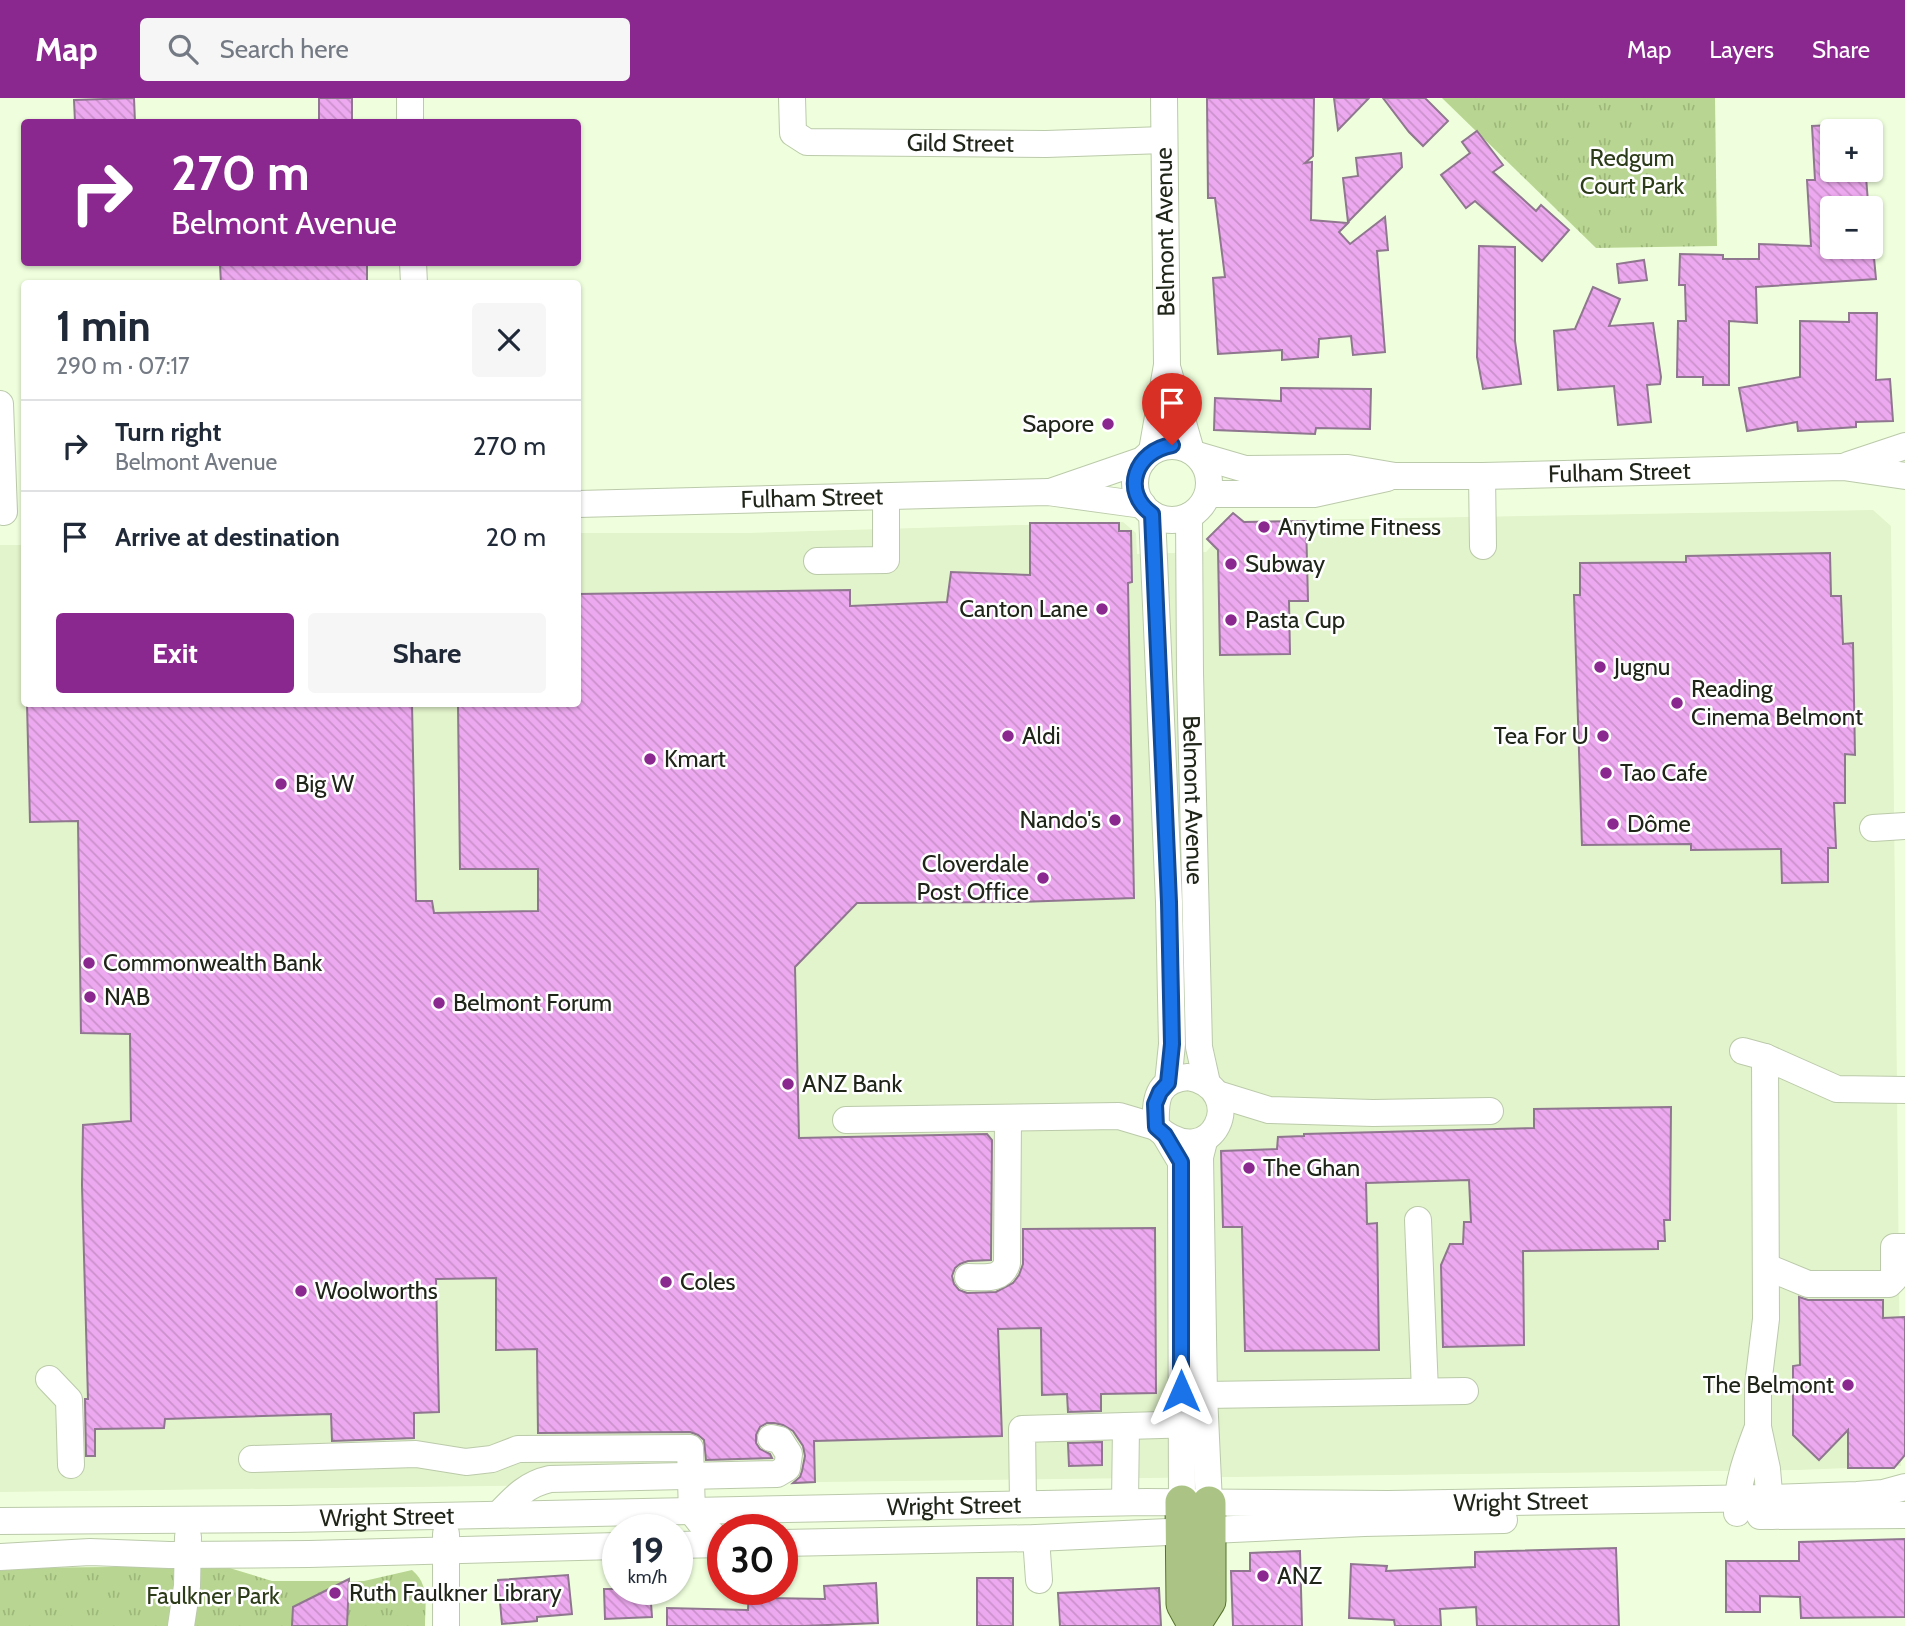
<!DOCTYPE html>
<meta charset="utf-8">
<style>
body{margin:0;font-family:Cabin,sans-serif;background:#f6f6f7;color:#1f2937;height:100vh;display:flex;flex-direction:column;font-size:26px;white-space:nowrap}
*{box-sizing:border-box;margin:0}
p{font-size:23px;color:#747a83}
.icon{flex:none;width:38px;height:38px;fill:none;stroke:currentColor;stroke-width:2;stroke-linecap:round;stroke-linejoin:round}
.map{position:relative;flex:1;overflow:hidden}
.sheet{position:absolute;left:21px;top:182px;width:560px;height:427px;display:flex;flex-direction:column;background:#fff;border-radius:7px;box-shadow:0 2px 5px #0004}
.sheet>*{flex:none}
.top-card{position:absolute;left:21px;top:21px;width:560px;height:147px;border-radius:7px;box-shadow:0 2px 5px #0004;background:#8b288f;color:#fff;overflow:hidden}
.controls{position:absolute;left:1820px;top:21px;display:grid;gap:14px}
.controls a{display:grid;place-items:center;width:63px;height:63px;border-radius:7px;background:#fff;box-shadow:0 2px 5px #0004;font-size:35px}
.speed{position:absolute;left:602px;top:1416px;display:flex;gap:14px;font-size:35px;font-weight:700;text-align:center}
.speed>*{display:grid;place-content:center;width:91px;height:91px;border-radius:50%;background:#fff;box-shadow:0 2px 5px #0004;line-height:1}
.speed small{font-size:18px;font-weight:400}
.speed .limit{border:10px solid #d22;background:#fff;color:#111}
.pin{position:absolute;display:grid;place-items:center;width:60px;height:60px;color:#fff;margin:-72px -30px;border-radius:50% 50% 50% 0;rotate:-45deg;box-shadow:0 0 7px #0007}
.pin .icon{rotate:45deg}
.me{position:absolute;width:77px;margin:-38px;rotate:0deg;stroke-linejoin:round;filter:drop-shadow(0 0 5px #0008)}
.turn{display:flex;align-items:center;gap:24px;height:147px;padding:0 35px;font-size:32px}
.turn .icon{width:91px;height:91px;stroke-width:2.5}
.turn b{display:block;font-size:49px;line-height:60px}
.round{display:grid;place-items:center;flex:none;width:74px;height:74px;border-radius:7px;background:#f6f6f7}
.overview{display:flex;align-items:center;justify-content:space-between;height:119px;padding:0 35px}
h1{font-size:42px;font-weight:700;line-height:52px}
.cta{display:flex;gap:14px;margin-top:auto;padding:14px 35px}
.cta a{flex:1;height:80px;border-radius:7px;background:#8b288f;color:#fff;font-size:28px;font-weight:700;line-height:80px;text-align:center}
.cta a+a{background:#f6f6f7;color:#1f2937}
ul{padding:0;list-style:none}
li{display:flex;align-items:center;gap:21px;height:91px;padding:0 35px;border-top:2px solid #e0e1e3}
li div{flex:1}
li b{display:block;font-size:26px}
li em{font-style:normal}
header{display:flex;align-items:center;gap:42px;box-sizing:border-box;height:98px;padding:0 35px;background:#8b288f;color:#fff}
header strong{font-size:33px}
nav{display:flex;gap:38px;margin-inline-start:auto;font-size:24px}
.search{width:490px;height:63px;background:#f6f6f7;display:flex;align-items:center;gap:18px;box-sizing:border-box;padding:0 24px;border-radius:7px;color:#747a83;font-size:26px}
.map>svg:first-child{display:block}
.built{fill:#e2f4cb}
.park{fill:url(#park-tufts)}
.building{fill:url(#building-back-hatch);stroke:#8f778f;stroke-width:2}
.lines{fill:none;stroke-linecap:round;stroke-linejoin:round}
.minor-casing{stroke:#bbcaaa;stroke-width:28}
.major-casing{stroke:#57722c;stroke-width:35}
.minor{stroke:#fff;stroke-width:26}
.major{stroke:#acc386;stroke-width:33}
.route-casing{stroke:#114b97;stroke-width:18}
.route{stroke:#1a73e8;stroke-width:12}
.poi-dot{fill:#8b288f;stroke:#fff;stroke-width:2.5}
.labels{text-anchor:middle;stroke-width:5;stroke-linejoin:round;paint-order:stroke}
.street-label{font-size:24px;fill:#202519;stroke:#fff}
.park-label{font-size:24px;fill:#2d3c18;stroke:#fff}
.poi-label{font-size:24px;fill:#202519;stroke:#fff;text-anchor:start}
</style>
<header>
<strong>Map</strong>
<div class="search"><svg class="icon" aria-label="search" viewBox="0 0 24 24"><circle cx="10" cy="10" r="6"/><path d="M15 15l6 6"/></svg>Search here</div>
<nav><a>Map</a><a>Layers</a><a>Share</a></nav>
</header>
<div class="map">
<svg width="1905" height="1528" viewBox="0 0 1905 1528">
<defs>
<pattern id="park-tufts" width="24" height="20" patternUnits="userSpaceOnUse" patternTransform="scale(1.75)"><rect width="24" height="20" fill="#b8d691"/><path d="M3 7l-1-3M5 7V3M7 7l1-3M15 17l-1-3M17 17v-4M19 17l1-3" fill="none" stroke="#9eb87c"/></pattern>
<pattern id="building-back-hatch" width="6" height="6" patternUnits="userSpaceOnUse" patternTransform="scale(1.75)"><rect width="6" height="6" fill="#eda9ef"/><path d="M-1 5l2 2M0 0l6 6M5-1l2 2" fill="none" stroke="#cb91cc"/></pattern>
</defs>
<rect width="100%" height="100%" fill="#efffdd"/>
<!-- built -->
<polygon class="built" points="1873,412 1891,428 1901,1368 1797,1372 0,1394 0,447 24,447 24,606 578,606 578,435 747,435 1123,424 1136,435 1137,456 1206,454 1234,423"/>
<!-- park -->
<g class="park">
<polygon points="1442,0 1715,0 1717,148 1596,150"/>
<path d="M223 1468 272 1483H364L412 1472C430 1487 425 1506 425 1528H0V1470Z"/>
</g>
<!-- building -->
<g class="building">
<polygon points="134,0 135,24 75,24 74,2"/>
<rect x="319" y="0" width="33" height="24"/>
<polygon points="1207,0 1314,0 1313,58 1305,65 1312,64 1311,122 1348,125 1339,134 1350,146 1385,119 1388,152 1377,153 1385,254 1353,257 1351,238 1319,241 1318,259 1282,262 1282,252 1218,256 1213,180 1225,179 1215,100 1208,100"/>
<polygon points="1334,0 1369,0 1338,32"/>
<polygon points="1383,0 1425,0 1448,23 1423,48 1409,34"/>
<polygon points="1832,27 1832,81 1866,79 1868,104 1855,105 1856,110 1832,110 1832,149 1873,149 1876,181 1756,189 1757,225 1729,223 1729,287 1703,287 1703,279 1677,279 1678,223 1686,223 1685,187 1679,187 1680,156 1723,157 1723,161 1759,161 1759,146 1811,148 1807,82 1815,82 1812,28"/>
<polygon points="1477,33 1503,67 1493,74 1536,113 1541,107 1569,132 1542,163 1475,103 1466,110 1441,77 1470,55 1462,44"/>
<polygon points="1401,55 1402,69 1348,124 1343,80 1358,78 1356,60"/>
<polygon points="1479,148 1515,149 1515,243 1521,286 1483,291 1477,259"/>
<polygon points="1644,162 1647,182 1619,185 1617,166"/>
<polygon points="259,165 367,165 367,186 221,186 220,166"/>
<polygon points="1593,189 1620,201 1609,228 1653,225 1661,279 1660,286 1647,287 1651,324 1618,327 1614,288 1558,292 1554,233 1575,231"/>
<polygon points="1849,215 1877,215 1876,282 1890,281 1893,323 1856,324 1856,329 1798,333 1797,324 1747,333 1739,290 1800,279 1800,223 1849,224"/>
<polygon points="1281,290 1371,291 1370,331 1316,330 1315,336 1214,332 1215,300 1281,303"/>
<polygon points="1233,415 1244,424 1306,423 1308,503 1289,503 1290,556 1220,557 1218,452 1207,441"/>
<polygon points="1030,425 1119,425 1119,433 1131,433 1132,484 1128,485 1134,800 1019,804 857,805 795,869 799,1040 987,1036 992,1042 991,1162 968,1163 960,1166 955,1170 952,1178 954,1186 959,1192 967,1195 996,1194 1013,1185 1019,1177 1023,1166 1023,1131 1155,1130 1156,1295 1101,1296 1101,1313 1068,1314 1067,1296 1042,1297 1041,1230 998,1231 1002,1338 814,1343 815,1384 793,1385 800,1379 802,1373 805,1358 803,1348 793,1333 783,1327 774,1325 767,1325 760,1329 756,1337 756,1345 760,1351 770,1356 772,1360 706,1362 704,1342 698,1337 690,1334 538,1335 537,1251 496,1252 496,1180 436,1181 439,1314 414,1315 414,1340 332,1343 331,1316 165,1321 164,1330 95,1331 95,1358 86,1358 85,1301 88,1301 82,1087 83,1027 131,1023 130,936 81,935 78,723 30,724 27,606 412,606 416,803 432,803 434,815 538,813 538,771 460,771 458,606 578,606 578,496 850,492 850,508 947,504 951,474 1030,477"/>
<polygon points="1830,455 1831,498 1841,498 1843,546 1853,545 1855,657 1845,656 1845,705 1834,705 1836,750 1828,750 1828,784 1782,785 1781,751 1691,752 1691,746 1582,747 1574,497 1580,497 1580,465 1686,464 1686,458"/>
<polygon points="1671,1009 1670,1122 1664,1122 1665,1143 1658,1143 1658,1151 1523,1153 1524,1247 1443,1249 1441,1167 1450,1146 1463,1146 1464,1124 1471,1124 1469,1082 1366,1085 1367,1126 1377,1125 1379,1252 1245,1253 1242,1129 1223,1129 1221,1053 1277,1051 1278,1039 1304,1038 1304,1036 1534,1030 1534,1011"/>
<polygon points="1799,1199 1808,1202 1883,1202 1883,1220 1905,1219 1905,1357 1894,1370 1848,1370 1848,1332 1819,1362 1793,1337 1793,1268 1800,1267"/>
<polygon points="1102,1344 1102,1367 1069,1368 1068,1345"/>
<polygon points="1905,1441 1905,1519 1801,1520 1800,1499 1760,1498 1760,1514 1726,1514 1726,1463 1799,1463 1799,1444"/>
<polygon points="1616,1450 1619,1528 1477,1528 1476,1509 1440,1511 1441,1528 1395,1528 1394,1522 1349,1520 1351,1466 1387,1468 1386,1473 1475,1469 1475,1454"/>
<polygon points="1300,1453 1302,1528 1233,1528 1231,1473 1250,1473 1250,1455"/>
<polygon points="568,1477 572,1516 537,1519 537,1523 502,1526 498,1482"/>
<rect x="977" y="1480" width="36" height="48"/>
<polygon points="349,1481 347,1528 292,1528 293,1509"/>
<polygon points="876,1485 878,1525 803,1528 667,1528 667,1510 748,1512 749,1491 769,1491 769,1500 825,1501 824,1488"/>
<polygon points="1159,1490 1161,1528 1060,1528 1058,1495"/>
<polygon points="604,1491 650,1491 652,1519 605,1521"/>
</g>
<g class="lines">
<!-- minor casing -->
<g class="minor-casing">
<g id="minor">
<polyline points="410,0 410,24"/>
<path id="s1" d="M792 0 793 35 807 44 1046 46 1164 42"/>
<polyline points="413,164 414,186"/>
<polyline points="1168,272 1191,353"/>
<polyline points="0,306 4,414"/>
<circle cx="1172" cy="385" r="37"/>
<polyline points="1152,353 1167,267 1164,0"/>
<path id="s2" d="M1197 357 1245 371 1348 370 1395 378H1482L1843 369 1905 378"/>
<polyline points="1848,367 1905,348"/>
<polyline points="1482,378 1483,448"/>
<polyline points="1053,393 1143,362"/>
<polyline points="1208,396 1314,396 1387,380"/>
<path id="s3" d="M578 406 1048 394 1143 407"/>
<polyline points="1152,416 1169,804 1172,946 1168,985"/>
<path id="s4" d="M1189 418 1190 575 1199 949 1207 985"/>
<polyline points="817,463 886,462 886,399"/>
<polyline points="1873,730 1905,728"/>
<polyline points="1743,953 1765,959 1837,991 1905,992"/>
<polyline points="1765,959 1766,1221 1758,1287 1758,1329 1767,1371 1771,1418"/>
<path d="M1188 979C1251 990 1213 1080 1156 1029 1155 1002 1156 982 1188 979Z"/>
<polyline points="1217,996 1269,1012 1373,1015 1490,1013"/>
<polyline points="846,1022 1119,1018 1156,1029"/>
<polyline points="1165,1037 1181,1064 1182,1404"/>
<polyline points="1204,1043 1200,1059 1204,1297 1209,1405"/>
<polyline points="1418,1122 1425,1293"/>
<polyline points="1767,1169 1808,1186 1889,1186 1894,1181 1894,1149 1905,1149"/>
<path d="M968 1179C984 1179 1002 1183 1007 1165L1008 1020"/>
<polyline points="49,1281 69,1302 71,1367"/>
<polyline points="1204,1297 1465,1293"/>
<polyline points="252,1361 416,1356 466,1364 492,1361 518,1351 690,1350 692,1414 703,1428 723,1446"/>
<polyline points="1125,1404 1126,1328"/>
<polyline points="1023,1406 1022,1331 1196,1326"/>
<path d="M1737 1415C1737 1384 1747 1358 1758 1329"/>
<path d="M499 1416C515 1399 527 1386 550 1381L777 1376 787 1370 789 1356 780 1342 771 1340"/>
<polyline points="1760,1418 1905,1417"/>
<path id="s5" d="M0 1423 288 1421 1146 1404 1388 1406 1770 1400 1857 1397 1883 1395 1905 1389"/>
<polyline points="446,1436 446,1528"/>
<polyline points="1036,1440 1039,1482"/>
<polyline points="782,1445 1036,1440 1364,1425 1504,1422"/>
<polyline points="677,1447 723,1446"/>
<polyline points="0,1459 90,1454 169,1457 309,1456 618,1448"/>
<polyline points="181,1528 187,1488 188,1439"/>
</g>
</g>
<!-- major casing -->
<g class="major-casing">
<g id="major">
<polyline points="1182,1404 1183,1506 1195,1528"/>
<polyline points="1195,1525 1209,1503 1209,1405"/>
</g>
</g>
<!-- minor -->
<use href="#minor" class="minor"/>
<!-- major -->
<use href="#major" class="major"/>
</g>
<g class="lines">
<!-- route casing -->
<g class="route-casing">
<path id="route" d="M1172 347C1136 353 1120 393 1152 416L1169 804 1172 946 1168 985 1160 994 1155 1006 1156 1029 1165 1037 1181 1064V1293"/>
</g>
<!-- route -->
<use href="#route" class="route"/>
</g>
<!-- markers -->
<g class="poi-dot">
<circle cx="1108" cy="326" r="7"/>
<circle cx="1264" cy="429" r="7"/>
<circle cx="1231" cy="466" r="7"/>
<circle cx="1102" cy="511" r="7"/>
<circle cx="1231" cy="522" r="7"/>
<circle cx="1600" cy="569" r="7"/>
<circle cx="1677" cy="605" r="7"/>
<circle cx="1008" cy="638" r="7"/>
<circle cx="1603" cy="638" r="7"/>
<circle cx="650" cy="661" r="7"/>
<circle cx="1606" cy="675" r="7"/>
<circle cx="281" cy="686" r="7"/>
<circle cx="1115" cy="722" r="7"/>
<circle cx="1613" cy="726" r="7"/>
<circle cx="1043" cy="780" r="7"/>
<circle cx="89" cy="865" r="7"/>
<circle cx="90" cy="899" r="7"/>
<circle cx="439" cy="905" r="7"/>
<circle cx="788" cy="986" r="7"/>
<circle cx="1249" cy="1070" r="7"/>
<circle cx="666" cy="1184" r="7"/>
<circle cx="301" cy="1193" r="7"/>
<circle cx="1848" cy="1287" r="7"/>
<circle cx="1263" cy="1478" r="7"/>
<circle cx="335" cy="1495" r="7"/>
</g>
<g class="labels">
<!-- street labels -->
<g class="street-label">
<text dy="8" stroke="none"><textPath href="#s1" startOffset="205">Gild Street</textPath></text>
<text transform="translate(1165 134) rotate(-91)" y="8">Belmont Avenue</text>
<text dy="8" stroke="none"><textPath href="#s2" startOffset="425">Fulham Street</textPath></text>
<text dy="8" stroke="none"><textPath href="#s3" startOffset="234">Fulham Street</textPath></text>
<text dy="8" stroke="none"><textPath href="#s4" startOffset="284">Belmont Avenue</textPath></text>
<text dy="8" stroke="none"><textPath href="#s5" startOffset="1521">Wright Street</textPath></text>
<text dy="8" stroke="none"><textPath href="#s5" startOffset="954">Wright Street</textPath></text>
<text dy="8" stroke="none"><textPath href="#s5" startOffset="387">Wright Street</textPath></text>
</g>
<!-- park labels -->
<g class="park-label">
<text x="1632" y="68">Redgum<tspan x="1632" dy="28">Court Park</tspan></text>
<text x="213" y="1506">Faulkner Park</text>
</g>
<!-- poi labels -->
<g class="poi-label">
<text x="1094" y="334" text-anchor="end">Sapore</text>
<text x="1278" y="437">Anytime Fitness</text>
<text x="1245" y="474">Subway</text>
<text x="1088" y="519" text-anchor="end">Canton Lane</text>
<text x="1245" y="530">Pasta Cup</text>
<text x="1614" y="577">Jugnu</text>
<text x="1691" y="599">Reading<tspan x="1691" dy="28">Cinema Belmont</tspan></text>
<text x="1022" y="646">Aldi</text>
<text x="1589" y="646" text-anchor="end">Tea For U</text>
<text x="664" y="669">Kmart</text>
<text x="1620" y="683">Tao Cafe</text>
<text x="295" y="694">Big W</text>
<text x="1101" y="730" text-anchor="end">Nando's</text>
<text x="1627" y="734">Dôme</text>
<text x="1029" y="774" text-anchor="end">Cloverdale<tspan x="1029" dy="28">Post Office</tspan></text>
<text x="103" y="873">Commonwealth Bank</text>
<text x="104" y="907">NAB</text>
<text x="453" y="913">Belmont Forum</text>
<text x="802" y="994">ANZ Bank</text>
<text x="1263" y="1078">The Ghan</text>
<text x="680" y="1192">Coles</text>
<text x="315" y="1201">Woolworths</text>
<text x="1834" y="1295" text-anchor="end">The Belmont</text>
<text x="1277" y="1486">ANZ</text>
<text x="349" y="1503">Ruth Faulkner Library</text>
</g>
</g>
</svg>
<div class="controls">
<a>+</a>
<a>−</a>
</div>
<div class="speed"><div>19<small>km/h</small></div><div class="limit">30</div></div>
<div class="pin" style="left:1172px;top:347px;background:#d93025"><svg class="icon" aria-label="arrive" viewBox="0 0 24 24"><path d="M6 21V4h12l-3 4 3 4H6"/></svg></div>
<svg class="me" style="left:1181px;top:1293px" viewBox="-20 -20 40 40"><path d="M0-17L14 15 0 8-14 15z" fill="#1a73e8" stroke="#fff" stroke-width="4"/></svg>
<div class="top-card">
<div class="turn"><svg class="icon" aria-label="right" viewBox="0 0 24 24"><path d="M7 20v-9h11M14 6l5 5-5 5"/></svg><div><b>270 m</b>Belmont Avenue</div></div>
</div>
<section class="sheet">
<div class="overview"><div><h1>1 min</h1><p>290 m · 07:17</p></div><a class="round"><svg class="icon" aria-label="close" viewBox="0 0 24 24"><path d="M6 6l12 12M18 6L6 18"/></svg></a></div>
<ul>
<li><svg class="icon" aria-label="right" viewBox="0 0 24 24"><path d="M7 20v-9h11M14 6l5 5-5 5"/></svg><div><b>Turn right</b><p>Belmont Avenue</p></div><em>270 m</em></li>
<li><svg class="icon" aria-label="arrive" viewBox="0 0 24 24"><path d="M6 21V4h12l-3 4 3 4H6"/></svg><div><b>Arrive at destination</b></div><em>20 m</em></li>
</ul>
<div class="cta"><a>Exit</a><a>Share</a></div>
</section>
</div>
